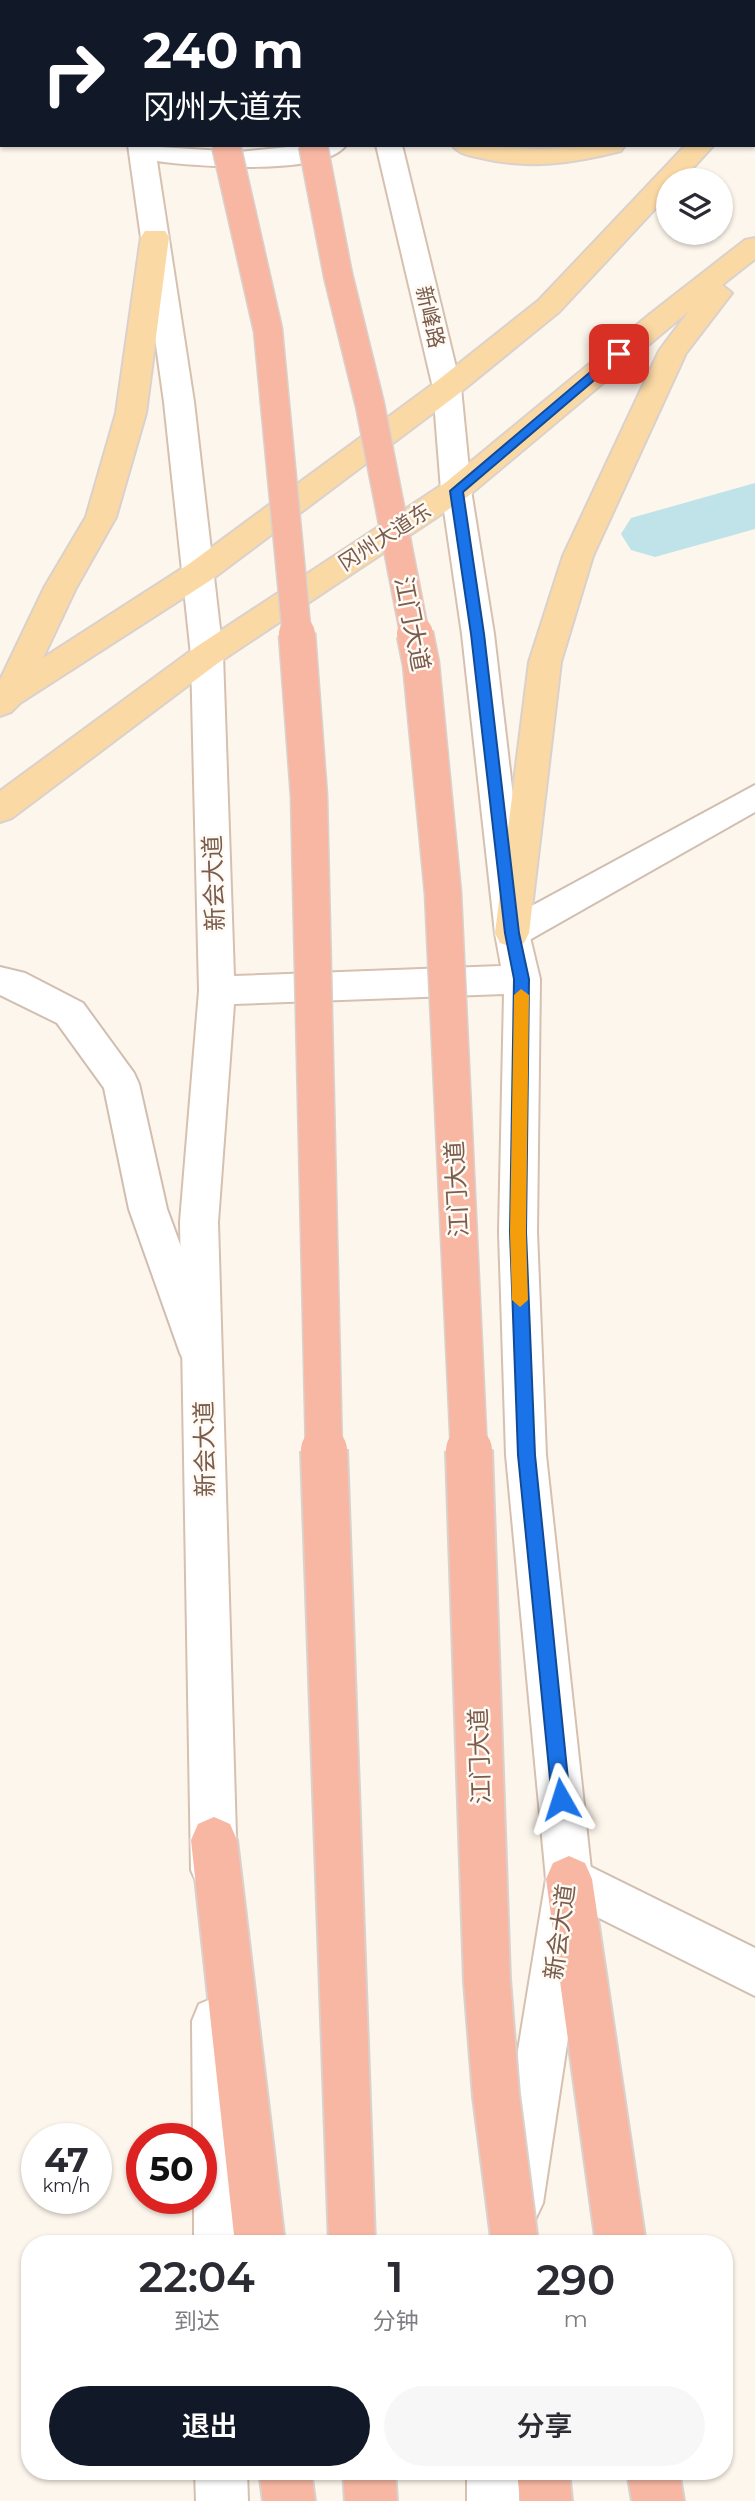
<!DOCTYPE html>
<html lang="zh">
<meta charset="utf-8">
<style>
body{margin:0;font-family:Montserrat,"Noto Sans SC",sans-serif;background:#f7f7f7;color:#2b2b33;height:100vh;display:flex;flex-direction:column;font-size:26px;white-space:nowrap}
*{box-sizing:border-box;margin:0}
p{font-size:23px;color:#7c7c81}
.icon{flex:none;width:38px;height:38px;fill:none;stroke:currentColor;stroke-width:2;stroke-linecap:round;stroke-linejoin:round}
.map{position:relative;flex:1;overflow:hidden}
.sheet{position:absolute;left:21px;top:2235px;width:712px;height:245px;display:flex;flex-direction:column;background:#fff;border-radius:28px;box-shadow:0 2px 5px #0004}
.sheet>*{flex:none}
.top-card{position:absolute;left:0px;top:0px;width:756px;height:147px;box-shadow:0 2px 5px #0004;background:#111827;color:#fff;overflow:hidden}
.buttons{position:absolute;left:656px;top:168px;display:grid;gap:14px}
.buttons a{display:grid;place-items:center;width:77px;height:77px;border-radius:50%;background:#fff;box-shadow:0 2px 5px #0004;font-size:35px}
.speed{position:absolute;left:21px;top:2123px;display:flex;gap:14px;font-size:35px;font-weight:700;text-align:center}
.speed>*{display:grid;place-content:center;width:91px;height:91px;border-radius:50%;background:#fff;box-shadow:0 2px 5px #0004;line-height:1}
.speed small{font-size:18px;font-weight:400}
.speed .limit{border:10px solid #d22;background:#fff;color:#111}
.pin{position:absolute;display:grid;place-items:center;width:60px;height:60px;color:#fff;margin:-30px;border-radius:14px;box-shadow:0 4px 10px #0006}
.me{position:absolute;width:77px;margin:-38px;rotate:354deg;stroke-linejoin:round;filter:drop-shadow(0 0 5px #0008)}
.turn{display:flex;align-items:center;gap:24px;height:147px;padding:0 28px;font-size:32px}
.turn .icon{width:91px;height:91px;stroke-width:2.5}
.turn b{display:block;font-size:49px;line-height:60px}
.eta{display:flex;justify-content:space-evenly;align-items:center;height:119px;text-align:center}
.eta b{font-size:42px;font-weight:600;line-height:49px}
.action{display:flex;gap:14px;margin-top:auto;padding:14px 28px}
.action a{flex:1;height:80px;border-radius:42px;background:#111827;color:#fff;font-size:28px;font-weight:600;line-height:80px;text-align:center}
.action a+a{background:#f7f7f7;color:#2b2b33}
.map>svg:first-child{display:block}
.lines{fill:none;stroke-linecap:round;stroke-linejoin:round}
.river{fill:#bfe3e8;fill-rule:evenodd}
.street-casing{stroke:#d1beb0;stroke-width:4}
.secondary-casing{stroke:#d6c0b0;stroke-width:4}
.primary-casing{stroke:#dad1cd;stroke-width:4}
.highway-casing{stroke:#dad1cd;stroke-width:4}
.street{fill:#fff;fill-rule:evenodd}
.secondary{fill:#fff;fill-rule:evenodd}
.primary{fill:#fbd9a5;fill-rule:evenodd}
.highway{fill:#f7b7a3;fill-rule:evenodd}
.highway-bridge-far2-casing{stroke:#dad1cd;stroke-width:31;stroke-linecap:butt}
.highway-bridge-far1-casing{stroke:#dad1cd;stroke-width:39;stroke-linecap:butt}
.highway-bridge-casing{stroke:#dad1cd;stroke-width:50;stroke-linecap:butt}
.highway-bridge-far2{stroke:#f7b7a3;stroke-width:28}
.highway-bridge-far1{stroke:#f7b7a3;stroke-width:36}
.highway-bridge{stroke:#f7b7a3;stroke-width:46}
.route{fill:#1a73e8;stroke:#114b97;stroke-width:2}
.slow{fill:#f59e0b}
.labels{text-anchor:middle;stroke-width:5;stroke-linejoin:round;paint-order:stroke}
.far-street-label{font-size:21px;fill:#7a5c4d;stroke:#fffaf3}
.street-label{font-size:24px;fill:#7a5c4d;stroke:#fffaf3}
</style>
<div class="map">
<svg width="755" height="2501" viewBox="0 0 755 2501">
<rect width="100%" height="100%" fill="#fdf6ec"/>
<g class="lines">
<!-- river -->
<polygon class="river" points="755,483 755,529 655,557 631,550 621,534 631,518"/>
<!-- street casing -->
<g class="street-casing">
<g id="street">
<polygon points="755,785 755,812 524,943 512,947 500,943 495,933 500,923"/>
<polygon points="0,967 25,973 83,1003 134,1073 139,1084 167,1209 220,1353 214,1365 200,1370 186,1365 180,1353 129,1209 104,1088 57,1023 0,995"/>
<polygon points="569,1856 755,1948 755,1996 553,1895 546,1879 553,1863"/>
</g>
</g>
<!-- secondary casing -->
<g class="secondary-casing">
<g id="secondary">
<rect x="90" y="0" width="24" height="2"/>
<rect x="327" y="0" width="24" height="2"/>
<path d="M128 145 239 152 307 145H346C324 177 192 166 157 161L194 402 223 655 234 976 501 966 495 933 462 634 441 490 433 388 376 145H402L461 388 471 490 494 634 529 933 540 979 537 1232 546 1455 592 1879 543 2203 535 2220 518 2228 501 2220 493 2203 546 1879 506 1455 499 1232 504 994 234 1004 218 1222 237 1870 230 1886 214 1893 198 1886 191 1870 180 1222 199 991 191 655 164 402Z"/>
<polygon points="216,1997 233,2004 240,2021 244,2244 194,2244 194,2198 201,2198 201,2138 193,2138 192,2021 199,2004"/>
<polygon points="195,2471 247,2471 248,2501 196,2501"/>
<rect x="467" y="2471" width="52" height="30"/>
</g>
</g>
<!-- primary casing -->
<g class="primary-casing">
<g id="primary">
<polygon points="755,79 755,95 754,96 754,80"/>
<path d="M452 145 538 149 625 145 621 151C574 163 529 170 481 158 471 156 458 154 452 145Z"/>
<polygon points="686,145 714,145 682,180 668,180 668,195 559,312 457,395 211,580 20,703 11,712 0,716 0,680 44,588 86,517 116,413 141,237 145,231 165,231 169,237 146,413 116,517 76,588 43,658 189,564 437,381 539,300"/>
<polygon points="755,238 755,259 722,285 732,293 686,353 593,556 561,662 529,933 524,943 512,947 500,943 495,933 529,662 563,556 659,351 689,311 467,497 218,663 12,818 0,822 0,791 196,647 445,483 650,314 745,240"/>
</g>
</g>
<!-- highway casing -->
<g class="highway-casing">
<g id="highway">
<rect x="180" y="0" width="24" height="2"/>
<rect x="265" y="0" width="24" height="2"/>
<polygon points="214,1817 230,1824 237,1840 285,2244 235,2244 191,1840 198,1824"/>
<polygon points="569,1856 585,1863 592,1879 646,2244 596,2244 546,1879 553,1863"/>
<polygon points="259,2471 311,2471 315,2501 263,2501"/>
<polygon points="343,2471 395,2471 397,2501 345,2501"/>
<polygon points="517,2471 569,2471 572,2501 520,2501"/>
<polygon points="627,2471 679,2471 684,2501 632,2501"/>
</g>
</g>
<!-- street -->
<use href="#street" class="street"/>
<!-- secondary -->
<use href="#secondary" class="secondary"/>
<!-- primary -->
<use href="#primary" class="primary"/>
<!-- highway -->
<use href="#highway" class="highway"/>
<!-- highway-bridge-far2 casing -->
<g class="highway-bridge-far2-casing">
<g id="highway-bridge-far2">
<polyline points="226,145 268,330 297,636"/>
<polyline points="313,145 338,275 370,405 415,636"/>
</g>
</g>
<!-- highway-bridge-far1 casing -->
<g class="highway-bridge-far1-casing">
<g id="highway-bridge-far1">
<polyline points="297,634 309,796 324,1452"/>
<polyline points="415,634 421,664 443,893 469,1452"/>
</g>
</g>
<!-- highway-bridge casing -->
<g class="highway-bridge-casing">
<g id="highway-bridge">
<polyline points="324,1450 352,2244"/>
<polyline points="469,1450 487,1980 496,2095 515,2244"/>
</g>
</g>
<!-- highway-bridge-far2 -->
<use href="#highway-bridge-far2" class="highway-bridge-far2"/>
<!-- highway-bridge-far1 -->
<use href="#highway-bridge-far1" class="highway-bridge-far1"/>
<!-- highway-bridge -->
<use href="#highway-bridge" class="highway-bridge"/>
</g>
<!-- route -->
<polygon class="route" points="615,351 625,354 463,492 484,634 519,933 529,979 526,1232 535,1455 570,1799 568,1806 561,1809 555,1806 552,1799 518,1455 510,1232 514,979 505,933 471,634 450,491"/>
<!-- slow -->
<polygon class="slow" points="521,989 529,995 526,1232 528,1300 520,1307 512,1300 510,1232 514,995"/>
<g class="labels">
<!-- far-street labels -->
<g class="far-street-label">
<text transform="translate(430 317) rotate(77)" y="7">新峰路</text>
<text transform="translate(385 537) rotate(-33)" y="7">冈州大道东</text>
</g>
<!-- street labels -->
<g class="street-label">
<text transform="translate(412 624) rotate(79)" y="8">江门大道</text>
<text transform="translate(214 883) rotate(-92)" y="8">新会大道</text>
<text transform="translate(457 1189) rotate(-93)" y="8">江门大道</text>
<text transform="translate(205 1449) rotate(-91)" y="8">新会大道</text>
<text transform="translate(480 1756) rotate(-92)" y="8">江门大道</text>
<text transform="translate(560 1932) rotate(-82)" y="8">新会大道</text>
</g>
</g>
</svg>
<div class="buttons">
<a><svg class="icon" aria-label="layers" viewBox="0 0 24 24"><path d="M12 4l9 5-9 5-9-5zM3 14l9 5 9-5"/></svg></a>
</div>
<div class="speed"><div>47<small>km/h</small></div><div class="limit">50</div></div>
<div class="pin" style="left:619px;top:354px;background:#d93025"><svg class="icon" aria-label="arrive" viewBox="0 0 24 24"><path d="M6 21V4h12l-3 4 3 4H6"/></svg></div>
<svg class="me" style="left:561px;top:1799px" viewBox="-20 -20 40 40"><path d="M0-17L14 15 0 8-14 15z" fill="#1a73e8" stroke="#fff" stroke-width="4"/></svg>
<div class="top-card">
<div class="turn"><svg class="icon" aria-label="right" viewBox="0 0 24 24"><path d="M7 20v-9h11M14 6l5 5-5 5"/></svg><div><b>240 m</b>冈州大道东</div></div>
</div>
<section class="sheet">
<div class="eta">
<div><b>22:04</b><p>到达</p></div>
<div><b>1</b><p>分钟</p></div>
<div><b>290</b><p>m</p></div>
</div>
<div class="action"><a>退出</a><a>分享</a></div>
</section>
</div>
